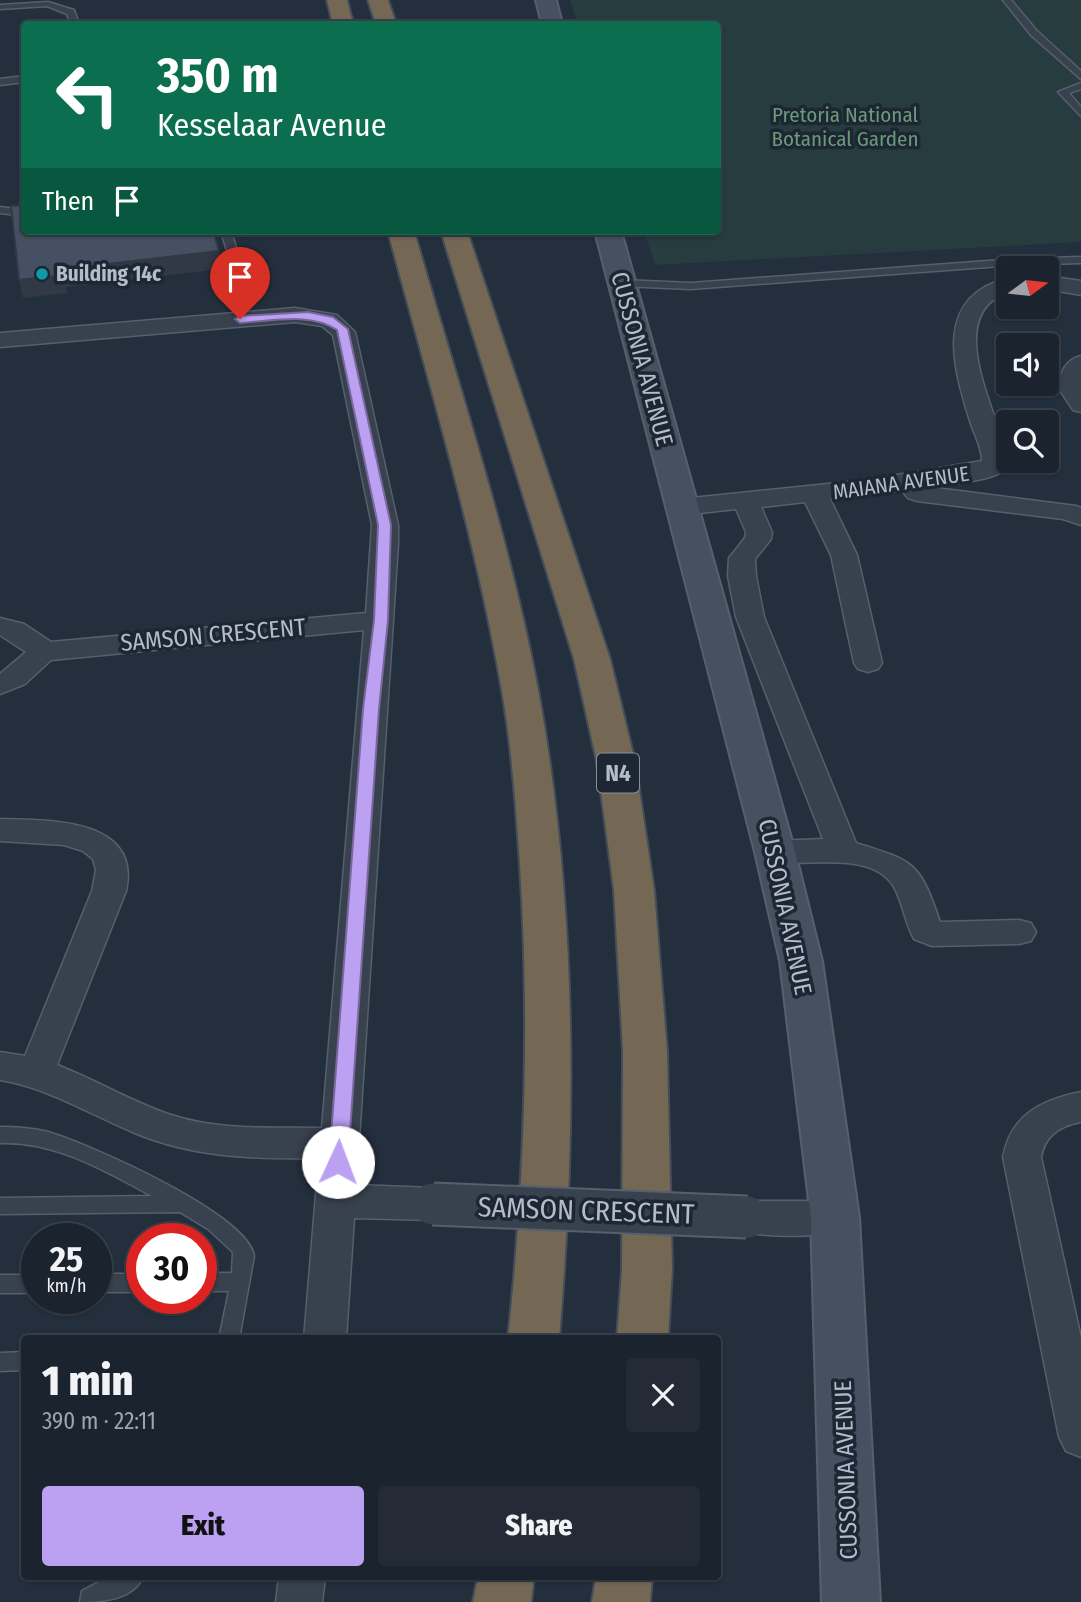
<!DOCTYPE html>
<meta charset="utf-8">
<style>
body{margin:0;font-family:"Fira Sans Condensed",sans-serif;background:#242b36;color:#f1f3f6;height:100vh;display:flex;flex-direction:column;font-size:26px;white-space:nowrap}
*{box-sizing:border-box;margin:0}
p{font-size:23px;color:#a0a4aa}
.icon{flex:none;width:38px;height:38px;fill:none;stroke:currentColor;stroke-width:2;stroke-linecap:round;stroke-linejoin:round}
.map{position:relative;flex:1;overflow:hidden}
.sheet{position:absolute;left:21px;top:1335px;width:700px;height:245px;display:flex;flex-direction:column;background:#1b232e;border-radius:7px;box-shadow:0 2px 5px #0004,0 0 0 2px #39404a}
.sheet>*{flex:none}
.guide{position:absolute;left:21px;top:21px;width:700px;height:214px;border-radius:7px;box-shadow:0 2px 5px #0004,0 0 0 2px #39404a;background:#0b6e4f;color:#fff;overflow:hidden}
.needle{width:46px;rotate:75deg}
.fabs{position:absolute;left:996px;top:256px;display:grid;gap:14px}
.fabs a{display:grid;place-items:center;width:63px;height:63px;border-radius:7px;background:#1b232e;box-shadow:0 2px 5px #0004,0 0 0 2px #39404a;font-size:35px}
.speed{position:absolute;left:21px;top:1223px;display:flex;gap:14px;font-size:35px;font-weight:700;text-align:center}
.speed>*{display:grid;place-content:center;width:91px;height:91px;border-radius:50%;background:#1b232e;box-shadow:0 2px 5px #0004,0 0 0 2px #39404a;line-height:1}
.speed small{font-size:18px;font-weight:400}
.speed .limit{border:10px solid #d22;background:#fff;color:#111}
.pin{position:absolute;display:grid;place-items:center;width:60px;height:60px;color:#fff;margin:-72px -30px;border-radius:50% 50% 50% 0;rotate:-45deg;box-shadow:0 0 7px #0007}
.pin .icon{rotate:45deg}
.me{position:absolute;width:77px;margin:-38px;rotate:2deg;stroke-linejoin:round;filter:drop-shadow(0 0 5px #0008)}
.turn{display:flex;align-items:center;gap:24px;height:147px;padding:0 21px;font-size:32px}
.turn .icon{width:91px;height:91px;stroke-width:2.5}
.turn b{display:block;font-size:49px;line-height:60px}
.then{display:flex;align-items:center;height:66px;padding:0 21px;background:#0003;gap:14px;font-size:26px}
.round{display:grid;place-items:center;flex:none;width:74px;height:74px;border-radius:7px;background:#242b36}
.summary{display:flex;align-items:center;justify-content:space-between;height:119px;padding:0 21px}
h1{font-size:42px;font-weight:800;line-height:52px}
.action{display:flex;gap:14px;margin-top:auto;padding:14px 21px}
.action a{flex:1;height:80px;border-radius:7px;background:#bca0f2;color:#111;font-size:28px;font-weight:800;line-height:80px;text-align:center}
.action a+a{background:#242b36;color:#f1f3f6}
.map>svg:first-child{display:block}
.green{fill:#263c3f}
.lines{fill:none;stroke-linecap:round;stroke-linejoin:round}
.service-casing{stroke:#565f6c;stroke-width:3}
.minor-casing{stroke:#565f6c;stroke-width:3}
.secondary-casing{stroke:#565f6c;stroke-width:4}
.motorway-casing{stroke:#434c59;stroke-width:4}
.service{fill:#38414e;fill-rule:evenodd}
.minor{fill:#38414e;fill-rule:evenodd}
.secondary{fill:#465061;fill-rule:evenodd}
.motorway{fill:#746855;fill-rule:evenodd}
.minor-bridge-casing{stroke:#565f6c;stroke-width:45;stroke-linecap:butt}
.minor-bridge{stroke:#38414e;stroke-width:41}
.shaded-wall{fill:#303945}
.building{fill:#455162;stroke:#303945;stroke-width:2}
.route{fill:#bca0f2;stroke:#7a689d;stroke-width:2}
.culture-dot{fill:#0f9aa8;stroke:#1d2633;stroke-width:2.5}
.labels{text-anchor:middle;stroke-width:7;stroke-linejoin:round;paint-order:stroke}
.far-park-label{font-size:21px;fill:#6b9a76;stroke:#1d2633}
.far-poi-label{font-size:21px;font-weight:bold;fill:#b4bcc9;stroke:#1d2633;text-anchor:start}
.far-street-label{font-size:21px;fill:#b4bcc9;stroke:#1d2633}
.shield{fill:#1d2633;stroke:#878f9c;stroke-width:2}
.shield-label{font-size:23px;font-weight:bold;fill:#b4bcc9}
.street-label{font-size:24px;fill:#b4bcc9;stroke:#1d2633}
.near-street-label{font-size:28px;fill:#b4bcc9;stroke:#1d2633}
</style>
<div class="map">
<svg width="1081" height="1602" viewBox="0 0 1081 1602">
<rect width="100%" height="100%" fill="#242f3e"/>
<!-- green -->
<polygon class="green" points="570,0 1081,0 1081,242 655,265 644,231 718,231 718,24 578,24"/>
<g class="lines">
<!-- service casing -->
<g class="service-casing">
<g id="service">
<polygon points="1003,0 1011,0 1037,31 1081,71 1081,79 1031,35"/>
<polygon points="48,2 74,10 79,24 71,24 67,14 47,6 0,9 0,5"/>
<polygon points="24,76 24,82 0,85 0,79"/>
<polygon points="1081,83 1081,89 1069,93 1081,107 1081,116 1058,92"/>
<polygon points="0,207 24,210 24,216 0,213"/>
<polygon points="221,231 231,231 241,264 240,266 231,264"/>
<polygon points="1081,257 1081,263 1015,265 691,289 621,286 616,283 621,280 691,283 1015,259"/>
<path d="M0 1127C16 1127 32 1128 48 1132 89 1144 248 1214 254 1256L239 1339H219L229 1291H201V1273H232L233 1252 208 1229 180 1212 0 1214V1198L152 1196C105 1171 56 1141 0 1143Z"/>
<rect x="96" y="1274" width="46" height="18"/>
<rect x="0" y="1275" width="37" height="18"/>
<polygon points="24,1352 24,1370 0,1371 0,1353"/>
<path d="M108 1577H143C133 1600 101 1602 80 1602L82 1591Z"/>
</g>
</g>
<!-- minor casing -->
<g class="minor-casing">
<g id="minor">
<polygon points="1046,276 1081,281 1081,295 1046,289"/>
<path d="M1008 278V292C928 320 1026 455 1003 471 987 482 948 484 928 487L1076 506 1081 508V525L1063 519 917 501 908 498 904 493 906 490 830 499 857 555 882 663 878 669 868 672 858 669 854 663 831 555 805 502 761 507 772 532 771 539 755 559 756 576 764 617 856 843C914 861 920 862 940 922L1019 920 1031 923 1036 932 1031 941 1019 944 932 946 914 939C905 923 903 903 894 887 870 847 800 870 764 860L759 852 764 844 775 841 823 839 736 617 728 576 729 558 745 538 746 532 736 509 682 515 673 512 669 507 673 502 682 499 867 480 982 461C982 447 974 434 970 421 952 364 934 297 1008 278Z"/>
<path d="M295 308 337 315 355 332 398 525V544L356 1185 433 1188 447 1192 453 1204 447 1216 433 1220 354 1218 346 1339H304L319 1158C255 1159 195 1158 135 1133 89 1114 49 1088 0 1080V1052L25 1056 92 891 96 870 93 859 83 851 64 845 0 841V819C49 820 142 818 126 891L57 1065C96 1080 132 1102 171 1115 220 1131 272 1127 322 1128L364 630 51 660 25 684 0 694V674L26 652 0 635V618L24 624 51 642 366 613 372 525 333 335 322 326 295 322 0 347V333Z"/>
<path d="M1081 356V412L1073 410 1058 387C1061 372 1065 360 1081 356Z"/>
<path d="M1081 1092V1122C1060 1126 1045 1135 1041 1157L1081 1338V1457L1066 1451 1059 1437 1003 1157C1011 1115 1041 1100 1081 1092Z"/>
<path d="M747 1201H835L849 1205 855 1217 849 1229C822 1238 760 1238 733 1229L727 1217 733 1205Z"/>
<polygon points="279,1577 325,1577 322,1602 276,1602"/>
</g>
</g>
<!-- secondary casing -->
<g class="secondary-casing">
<g id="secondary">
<polygon points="536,0 556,0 562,24 542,24"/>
<polygon points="595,231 621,231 795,852 822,961 859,1217 880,1602 822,1602 811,1217 780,961 755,852"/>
</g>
</g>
<!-- motorway casing -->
<g class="motorway-casing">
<g id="motorway">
<polygon points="327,0 347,0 353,24 333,24"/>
<polygon points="368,0 388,0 396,24 376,24"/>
<path d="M388 231H414C458 385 510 538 539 695 577 907 577 1126 559 1339H508C525 1181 530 1024 520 865 516 807 512 749 502 691 475 535 429 384 388 231Z"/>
<polygon points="441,231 467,231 610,659 635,762 654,890 667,1051 672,1269 668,1339 617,1339 622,1269 623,1051 614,890 597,762 574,659"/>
<polygon points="478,1577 534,1577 531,1602 473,1602"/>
<polygon points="596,1577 652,1577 650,1602 592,1602"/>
</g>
</g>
<!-- service -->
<use href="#service" class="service"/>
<!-- minor -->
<use href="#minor" class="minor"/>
<!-- secondary -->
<use href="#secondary" class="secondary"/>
<!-- motorway -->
<use href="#motorway" class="motorway"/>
<!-- minor-bridge casing -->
<g class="minor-bridge-casing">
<polyline id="minor-bridge" points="433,1204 747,1217"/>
</g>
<!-- minor-bridge -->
<use href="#minor-bridge" class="minor-bridge"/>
</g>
<!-- shaded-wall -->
<polygon class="shaded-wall" points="219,251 221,269 66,287 67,293 23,298 19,280 63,269"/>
<!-- building -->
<polygon class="building" points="24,205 24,231 213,231 219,251 63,269 64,275 19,280 11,206"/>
<!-- route -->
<path class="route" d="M308 312 333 317 348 329 391 525 388 620 379 709 348 1162 345 1168 338 1170 331 1168 329 1162 363 709 374 620 378 525 337 330C310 312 272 321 240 323L235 319 240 316Z"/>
<!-- markers -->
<circle class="culture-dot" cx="42" cy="274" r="7"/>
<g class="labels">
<!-- far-park labels -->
<g class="far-park-label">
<text x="845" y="122">Pretoria National<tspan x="845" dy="24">Botanical Garden</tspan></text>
</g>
<!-- far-poi labels -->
<g class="far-poi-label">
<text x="56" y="281">Building 14c</text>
</g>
<!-- far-street labels -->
<g class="far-street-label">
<text transform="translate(901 483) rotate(-8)" y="7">MAIANA AVENUE</text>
</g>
<!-- shield labels -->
<rect class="shield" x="597" y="753.5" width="42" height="39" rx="5"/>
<g class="shield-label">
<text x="618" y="781">N4</text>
</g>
<!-- street labels -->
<g class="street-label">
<text transform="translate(642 359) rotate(75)" y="8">CUSSONIA AVENUE</text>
<text transform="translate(213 635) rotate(-5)" y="8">SAMSON CRESCENT</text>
<text transform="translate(785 907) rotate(78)" y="8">CUSSONIA AVENUE</text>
<text transform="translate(846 1470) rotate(-92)" y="8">CUSSONIA AVENUE</text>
</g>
<!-- near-street labels -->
<g class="near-street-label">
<text transform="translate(586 1210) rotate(2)" y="10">SAMSON CRESCENT</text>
</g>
</g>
</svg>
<div class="fabs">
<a><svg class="needle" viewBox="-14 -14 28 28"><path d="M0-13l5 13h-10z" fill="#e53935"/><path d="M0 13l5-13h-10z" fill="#a0a4aa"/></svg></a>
<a><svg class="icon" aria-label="sound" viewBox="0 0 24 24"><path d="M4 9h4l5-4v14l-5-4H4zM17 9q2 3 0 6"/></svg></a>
<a><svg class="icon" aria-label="search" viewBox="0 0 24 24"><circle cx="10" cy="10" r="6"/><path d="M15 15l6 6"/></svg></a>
</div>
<div class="speed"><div>25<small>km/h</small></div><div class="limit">30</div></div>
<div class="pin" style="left:240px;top:319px;background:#d93025"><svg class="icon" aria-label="arrive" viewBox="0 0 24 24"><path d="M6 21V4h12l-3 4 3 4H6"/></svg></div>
<svg class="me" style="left:338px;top:1162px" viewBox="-20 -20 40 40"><circle r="19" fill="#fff"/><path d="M0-13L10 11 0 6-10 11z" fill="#bca0f2"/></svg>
<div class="guide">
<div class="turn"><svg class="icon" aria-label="left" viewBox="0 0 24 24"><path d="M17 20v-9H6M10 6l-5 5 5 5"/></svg><div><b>350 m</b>Kesselaar Avenue</div></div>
<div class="then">Then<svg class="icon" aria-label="arrive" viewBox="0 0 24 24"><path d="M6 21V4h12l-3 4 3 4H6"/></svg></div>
</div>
<section class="sheet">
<div class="summary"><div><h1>1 min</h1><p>390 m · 22:11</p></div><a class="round"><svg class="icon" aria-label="close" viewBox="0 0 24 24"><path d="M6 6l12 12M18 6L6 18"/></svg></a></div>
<div class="action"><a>Exit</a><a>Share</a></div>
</section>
</div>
